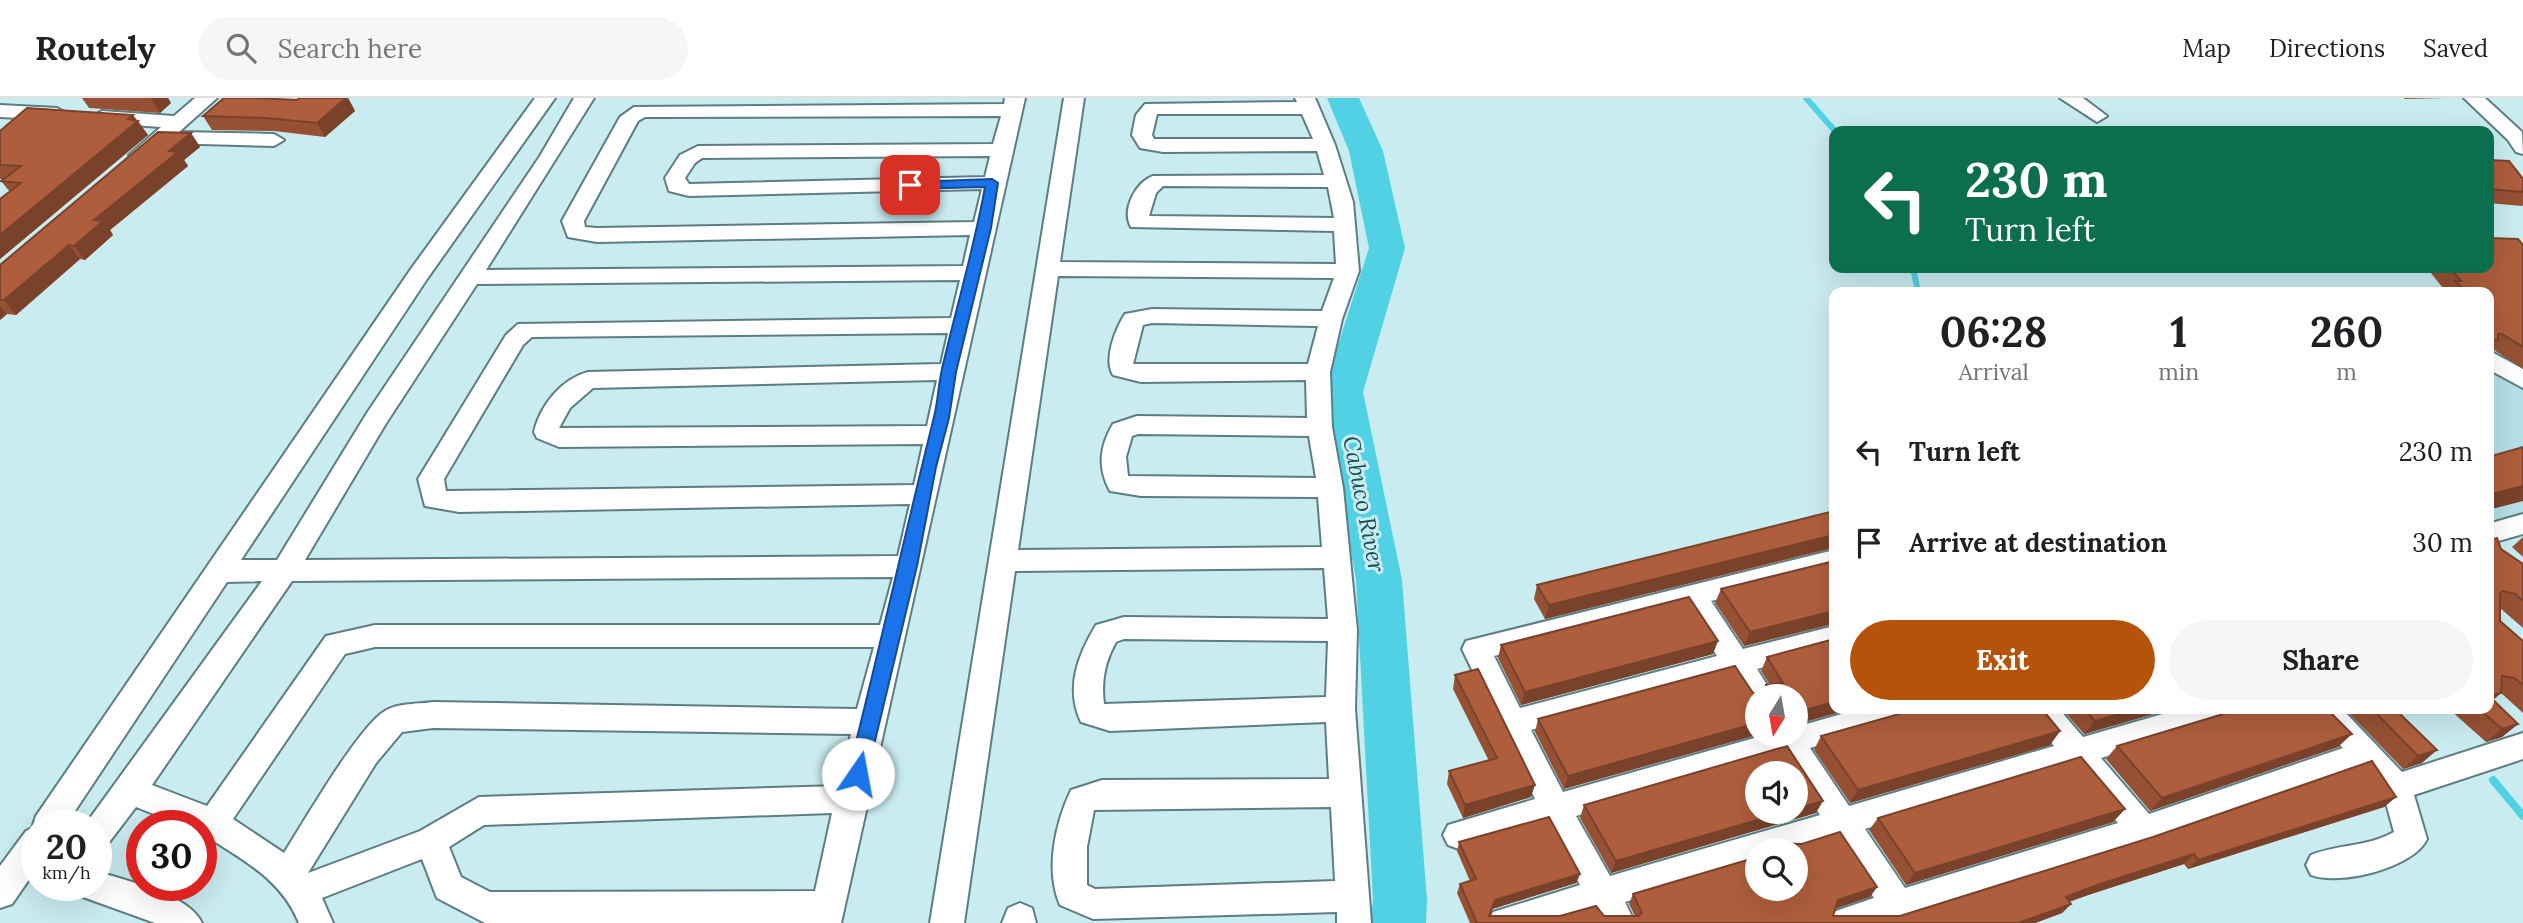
<!DOCTYPE html>
<style>
body{margin:0;font-family:Lora,serif;background:#f6f6f6;color:#202124;height:100vh;display:flex;flex-direction:column;font-size:26px;white-space:nowrap}
*{box-sizing:border-box;margin:0}
p{font-size:23px;color:#757577}
.icon{flex:none;width:38px;height:38px;fill:none;stroke:currentColor;stroke-width:2;stroke-linecap:round;stroke-linejoin:round}
.map{position:relative;flex:1;overflow:hidden}
.sheet{position:absolute;left:1829px;top:189px;width:665px;height:427px;display:flex;flex-direction:column;background:#fff;border-radius:14px;box-shadow:0 7px 28px #0002}
.sheet>*{flex:none}
.top-card{position:absolute;left:1829px;top:28px;width:665px;height:147px;border-radius:14px;box-shadow:0 7px 28px #0002;background:#0b6e4f;color:#fff;overflow:hidden}
.needle{width:46px;rotate:191deg}
.controls{position:absolute;left:1745px;top:586px;display:grid;gap:14px}
.controls a{display:grid;place-items:center;width:63px;height:63px;border-radius:50%;background:#fff;box-shadow:0 7px 28px #0002;font-size:35px}
.speed{position:absolute;left:21px;top:712px;display:flex;gap:14px;font-size:35px;font-weight:700;text-align:center}
.speed>*{display:grid;place-content:center;width:91px;height:91px;border-radius:50%;background:#fff;box-shadow:0 7px 28px #0002;line-height:1}
.speed small{font-size:18px;font-weight:400}
.speed .limit{border:10px solid #d22;background:#fff;color:#111}
.pin{position:absolute;display:grid;place-items:center;width:60px;height:60px;color:#fff;margin:-30px;border-radius:14px;box-shadow:0 4px 10px #0006}
.me{position:absolute;width:77px;margin:-38px;rotate:12deg;stroke-linejoin:round;filter:drop-shadow(0 0 5px #0008)}
.turn{display:flex;align-items:center;gap:24px;height:147px;padding:0 21px;font-size:32px}
.turn .icon{width:91px;height:91px;stroke-width:2.5}
.turn b{display:block;font-size:49px;line-height:60px}
.eta{display:flex;justify-content:space-evenly;align-items:center;height:119px;text-align:center}
.eta b{font-size:42px;font-weight:700;line-height:49px}
.button{display:flex;gap:14px;margin-top:auto;padding:14px 21px}
.button a{flex:1;height:80px;border-radius:42px;background:#b45309;color:#fff;font-size:28px;font-weight:700;line-height:80px;text-align:center}
.button a+a{background:#f6f6f6;color:#202124}
ul{padding:0;list-style:none}
li{display:flex;align-items:center;gap:21px;height:91px;padding:0 21px}
li div{flex:1}
li b{display:block;font-size:26px}
li em{font-style:normal}
header{display:flex;align-items:center;gap:42px;box-sizing:border-box;height:98px;padding:0 35px;background:#fff;border-bottom:2px solid #e0e0e0}
header strong{font-size:33px}
nav{display:flex;gap:38px;margin-inline-start:auto;font-size:24px}
.search{width:490px;height:63px;background:#f6f6f6;display:flex;align-items:center;gap:18px;box-sizing:border-box;padding:0 24px;border-radius:38px;color:#757577;font-size:26px}
.map>svg:first-child{display:block}
.built{fill:#b4dfe5}
.lines{fill:none;stroke-linecap:round;stroke-linejoin:round}
.stream-far1{stroke:#50d1e4;stroke-width:6}
.stream{stroke:#50d1e4;stroke-width:8}
.river{fill:#50d1e4;fill-rule:evenodd}
.minor-casing{stroke:#5e7d83;stroke-width:4}
.minor{fill:#fff;fill-rule:evenodd}
.wall{fill:#965134}
.shaded-wall{fill:#7a422b}
.building{fill:#ae5e3d;stroke:#7a422b;stroke-width:2}
.route{fill:#1a73e8;stroke:#114b97;stroke-width:2}
.labels{text-anchor:middle;stroke-width:6;stroke-linejoin:round;paint-order:stroke}
.water-label{font-size:23px;font-style:italic;fill:#184f58;stroke:#c9ecf1}
</style>
<header>
<strong>Routely</strong>
<div class="search"><svg class="icon" aria-label="search" viewBox="0 0 24 24"><circle cx="10" cy="10" r="6"/><path d="M15 15l6 6"/></svg>Search here</div>
<nav><a>Map</a><a>Directions</a><a>Saved</a></nav>
</header>
<div class="map">
<svg width="2523" height="825" viewBox="0 0 2523 825">
<rect width="100%" height="100%" fill="#c9ecf1"/>
<!-- built -->
<polygon class="built" points="2498,272 2523,289 2523,416 2489,425 2489,274"/>
<g class="lines">
<!-- stream-far1 -->
<g class="stream-far1">
<polyline points="1806,0 1835,33"/>
<polyline points="1913,170 1918,194"/>
</g>
<!-- stream -->
<polyline class="stream" points="2493,682 2523,718"/>
<!-- river -->
<polygon class="river" points="1327,0 1359,0 1383,53 1405,150 1363,294 1402,482 1427,802 1426,825 1370,825 1373,802 1356,482 1323,294 1369,150 1349,53"/>
<!-- minor casing -->
<g class="minor-casing">
<g id="minor">
<polygon points="195,0 217,0 179,34 274,36 284,42 274,48 165,45 146,61 139,63 129,57 161,29 102,25 92,19 102,13 174,18"/>
<path d="M535 0H555L427 181 241 462H277L367 315 540 58 574 0H594L486 172 963 168 970 137 597 144 568 139 562 123 620 19 634 9 1004 6 1005 0H1025L841 825H485L437 800 422 761 322 800 333 825H299C281 780 241 761 201 735V728H184L136 709 107 747 96 751V728L85 727 262 483 227 484 65 728H37V770L12 806 0 810V768L26 733 32 730 36 718 411 171ZM1001 18 993 46 698 48 680 57 665 80 669 93 689 98 982 91 974 124 597 130 585 129 584 123 638 23 645 19ZM990 58 985 79 689 86 685 80 695 65 702 60ZM960 182 951 220 518 226 506 237 418 381 425 408 459 414 910 406 898 458 305 462 385 327 477 186ZM948 235 941 266 588 274C561 281 540 308 534 334L537 340 559 349 923 346 914 387 446 393 444 381 523 247 532 239ZM937 282 927 328 559 330 570 310 593 290ZM893 479 880 527H375L326 538 207 708 152 687 292 483ZM375 549H874L857 611 433 604C419 606 397 605 385 613 359 628 303 725 284 755L233 721 345 556ZM433 630 851 636 839 688 479 699 420 733 308 775 376 665 402 634ZM832 715 815 793 490 794 461 779 449 749 484 727Z"/>
<path d="M1064 0H1084L1060 164 1336 166 1334 133 1131 129C1121 112 1136 84 1153 78L1324 77 1317 53 1163 54 1140 50 1132 37 1136 17 1145 6 1297 4 1295 0H1315L1335 47 1353 104 1359 173 1342 221 1330 274 1332 329 1343 390 1357 532 1355 611 1371 825H1337V814L1093 821 1060 807C1045 772 1055 726 1071 692L1102 682 1329 681 1326 624 1110 633 1081 624C1065 590 1078 557 1096 527L1124 519 1328 521 1324 470 1015 473 964 825H930ZM1157 16H1302L1313 41H1154L1152 37ZM1163 88 1328 89 1334 120 1149 118 1156 95ZM1058 178 1334 180 1322 213 1152 211 1125 216C1116 230 1103 261 1113 277L1141 284 1306 282 1307 320 1137 318 1113 326C1100 348 1097 369 1110 393L1141 398 1318 399 1322 449 1018 452ZM1152 225 1318 228 1308 266H1133L1143 227ZM1138 336 1309 338 1316 380 1128 378 1126 359 1132 338ZM1124 541 1328 543 1326 599 1104 606C1101 584 1105 563 1116 544ZM1331 709 1335 783 1095 791 1087 787V749L1094 712Z"/>
<polygon points="2060,0 2083,0 2107,18 2097,24"/>
<polygon points="2464,0 2485,0 2522,34 2523,56 2516,54 2508,42"/>
<polygon points="0,7 57,10 67,16 57,22 0,19"/>
<polygon points="2488,252 2523,271 2523,290 2488,271"/>
<polygon points="2523,416 2523,436 2488,446 2488,426"/>
<path d="M1834 452V472L1711 503 1743 551 1834 528V550L1757 571 1774 598H1757V610L1749 607 1730 578 1531 632 1563 694 1765 637H1796V629L1859 611H1918L1913 620 1810 650 1849 708 2054 648 2026 611H2059L2083 639 2180 611H2236L2231 620 2101 660 2149 716 2343 650 2313 620 2308 611H2342L2402 674 2523 635V661L2414 697 2427 741C2414 770 2339 788 2311 777L2306 767 2311 757C2338 746 2368 749 2394 734L2386 705 2362 670 2143 746 1893 825H1828L1833 814 1874 800 1835 741 1796 753 1757 752V764L1625 804 1635 825H1600L1594 814 1557 825H1488L1493 814 1580 787 1547 726 1459 751 1448 747 1443 737 1448 727 1535 701 1462 551 1466 543ZM1685 510 1717 558 1520 610 1494 558ZM1781 658 1820 717 1610 778 1576 718ZM2071 669 2118 725 1905 790 1865 731Z"/>
<path d="M96 773C126 783 189 796 202 825H155L83 799 79 788H96Z"/>
<polygon points="1020,805 1032,810 1036,825 1002,825 1008,810"/>
</g>
</g>
<!-- minor -->
<use href="#minor" class="minor"/>
</g>
<!-- wall -->
<g class="wall">
<polygon points="82,0 168,0 171,5 160,15 89,10"/>
<polygon points="299,0 348,0 355,13 325,39 274,33 212,32 203,18 297,2"/>
<polygon points="2404,0 2446,0 2405,1"/>
<polygon points="138,23 148,37 0,161 0,101 10,94 1,83 4,81 0,81 0,33"/>
<polygon points="191,35 200,49 184,62 188,68 110,132 113,137 85,162 80,161 16,217 7,216 0,222 0,167"/>
<polygon points="2488,62 2523,94 2523,107 2522,108 2488,105"/>
<polygon points="2523,147 2523,271 2491,250 2488,253 2488,194 2446,194 2427,170 2488,170"/>
<polygon points="1834,413 1834,450 1545,521 1534,501 1537,487"/>
<polygon points="2523,439 2523,459 2512,449"/>
<polygon points="2501,451 2523,466 2523,530 2500,510 2500,523 2523,543 2523,615 2501,595 2493,602 2518,626 2502,639 2486,644 2449,611 2488,611"/>
<polygon points="1834,463 1834,526 1744,548 1715,505 1721,491"/>
<polygon points="1501,547 1713,556 1521,607 1498,560"/>
<polygon points="1767,559 1834,611 1798,626 1796,630 1796,598 1564,691 1535,634 1538,621 1753,595 1761,598 1766,587 1770,587 1761,573"/>
<polygon points="1455,577 1531,699 1463,720 1447,686 1449,673 1489,663 1453,591"/>
<polygon points="2062,611 2171,611 2084,636"/>
<polygon points="2237,611 2327,611 2338,649 2150,713 2106,661 2117,648"/>
<polygon points="2345,611 2395,611 2422,665 2403,671"/>
<polygon points="2060,633 2050,647 1850,705 1814,652 1821,638"/>
<polygon points="2372,663 2396,699 2384,709 2188,771 2184,766 2088,797 2069,804 2071,806 2062,815 2035,825 1470,825 1457,795 1460,786 1470,783 1457,753 1459,744 1549,719 1580,776 1576,785 1492,811 1490,818 1560,818 1596,808 1604,818 1635,818 1629,806 1633,796 1757,759 1757,791 1796,791 1796,752 1761,752 1765,745 1802,746 1840,734 1877,789 1870,799 1835,810 1833,818 1900,818 2153,739"/>
<polygon points="1584,707 1816,715 1611,775 1580,720"/>
<polygon points="2125,711 2113,724 1906,787 1869,732 1878,720"/>
</g>
<!-- shaded-wall -->
<g class="shaded-wall">
<polygon points="152,0 168,0 171,5 160,15 151,1"/>
<polygon points="346,0 348,0 355,13 325,39 317,25"/>
<polygon points="133,17 148,37 0,161 0,137"/>
<polygon points="191,35 200,49 184,62 188,68 110,132 113,137 85,162 74,148 94,122 169,53"/>
<polygon points="69,147 80,161 16,217 4,202"/>
<polygon points="0,208 7,216 0,222"/>
<polygon points="2523,388 2523,403 2488,412 2488,397"/>
<polygon points="1834,437 1833,449 1545,521 1549,507"/>
<polygon points="1834,513 1833,525 1744,548 1750,534"/>
<polygon points="1718,543 1713,556 1521,607 1525,594"/>
<polygon points="2501,595 2488,606 2488,598"/>
<polygon points="1834,604 1834,611 1851,611 1798,626 1802,613"/>
<polygon points="2137,611 2171,611 2084,636 2095,623"/>
<polygon points="1757,625 1757,637 1564,691 1568,678"/>
<polygon points="2518,626 2502,639 2486,644 2502,631"/>
<polygon points="2060,633 2050,647 1850,705 1858,692"/>
<polygon points="2352,636 2338,649 2150,713 2162,700"/>
<polygon points="2437,652 2422,665 2403,671 2418,658"/>
<polygon points="1535,687 1531,699 1463,720 1465,707"/>
<polygon points="2396,699 2384,709 2188,771 2198,762"/>
<polygon points="1823,703 1816,715 1611,775 1616,763 1785,714 1796,714 1796,711"/>
<polygon points="2125,711 2113,724 1906,787 1915,775"/>
<polygon points="2194,756 2184,766 2088,797 2057,808 2066,799 2097,787"/>
<polygon points="1580,776 1576,785 1492,811 1487,825 1495,802"/>
<polygon points="1877,789 1870,799 1832,812 1838,802"/>
<polygon points="2071,806 2062,815 2035,825 2018,825"/>
</g>
<!-- building -->
<g class="building">
<polygon points="224,0 255,0 297,2 299,0 346,0 317,25 266,20 203,18"/>
<polygon points="27,10 133,17 128,21 138,23 0,137 0,101 21,85 1,83 21,68 0,67 0,33"/>
<polygon points="158,34 191,35 169,53 178,54 94,122 103,123 74,148 69,147 4,202 0,202 0,167"/>
<polygon points="2488,62 2509,63 2523,81 2523,94 2488,91"/>
<polygon points="2488,140 2518,141 2523,147 2523,249 2502,236 2498,236 2498,242 2488,241 2488,194 2466,194 2455,183 2461,183 2450,170 2488,170"/>
<polygon points="2523,349 2523,388 2488,397 2488,355 2492,358"/>
<polygon points="1834,413 1834,437 1549,507 1537,487"/>
<polygon points="2497,440 2501,451 2523,466 2523,503 2515,496 2503,493 2500,495 2500,523 2523,543 2523,587 2514,580 2502,578 2501,595 2489,598 2518,626 2502,631 2479,611 2488,611 2488,443"/>
<polygon points="1834,463 1834,513 1750,534 1721,491"/>
<polygon points="1689,499 1718,543 1525,594 1501,547"/>
<polygon points="1834,541 1834,604 1802,613 1800,621 1796,621 1796,598 1765,598 1766,587 1783,585 1767,559"/>
<polygon points="1735,568 1753,595 1764,598 1757,598 1757,625 1568,678 1538,621"/>
<polygon points="1478,571 1535,687 1465,707 1449,673 1497,660 1455,577"/>
<polygon points="1917,611 2042,611 2060,633 1858,692 1821,638"/>
<polygon points="2084,611 2137,611 2095,623"/>
<polygon points="2240,611 2327,611 2352,636 2162,700 2117,648"/>
<polygon points="2372,611 2395,611 2437,652 2418,658"/>
<polygon points="1787,648 1823,703 1796,711 1796,676 1757,676 1757,714 1785,714 1616,763 1584,707"/>
<polygon points="2081,659 2125,711 1915,775 1878,720"/>
<polygon points="2372,663 2396,699 2198,762 2194,756 2097,787 2066,799 2071,806 2018,825 1477,825 1460,786 1476,781 1459,744 1549,719 1580,776 1495,802 1489,818 1560,818 1596,808 1604,818 1639,818 1642,815 1633,796 1757,759 1757,791 1796,791 1796,752 1764,752 1765,745 1802,746 1840,734 1877,789 1838,802 1833,818 1900,818 2153,739"/>
</g>
<!-- route -->
<path class="route" d="M992 81 998 85 991 130 956 274 949 320 936 369 917 468 867 676 864 681H851L848 676C878 558 904 440 933 323 938 306 938 288 942 271 956 210 974 151 985 89L910 91 904 87 910 84Z"/>
<g class="labels">
<!-- water labels -->
<g class="water-label">
<text transform="translate(1364 406) rotate(79)" y="8">Cabuco River</text>
</g>
</g>
</svg>
<div class="controls">
<a><svg class="needle" viewBox="-14 -14 28 28"><path d="M0-13l5 13h-10z" fill="#e53935"/><path d="M0 13l5-13h-10z" fill="#757577"/></svg></a>
<a><svg class="icon" aria-label="sound" viewBox="0 0 24 24"><path d="M4 9h4l5-4v14l-5-4H4zM17 9q2 3 0 6"/></svg></a>
<a><svg class="icon" aria-label="search" viewBox="0 0 24 24"><circle cx="10" cy="10" r="6"/><path d="M15 15l6 6"/></svg></a>
</div>
<div class="speed"><div>20<small>km/h</small></div><div class="limit">30</div></div>
<div class="pin" style="left:910px;top:87px;background:#d93025"><svg class="icon" aria-label="arrive" viewBox="0 0 24 24"><path d="M6 21V4h12l-3 4 3 4H6"/></svg></div>
<svg class="me" style="left:858px;top:676px" viewBox="-20 -20 40 40"><circle r="19" fill="#fff"/><path d="M0-13L10 11 0 6-10 11z" fill="#1a73e8"/></svg>
<div class="top-card">
<div class="turn"><svg class="icon" aria-label="left" viewBox="0 0 24 24"><path d="M17 20v-9H6M10 6l-5 5 5 5"/></svg><div><b>230 m</b>Turn left</div></div>
</div>
<section class="sheet">
<div class="eta">
<div><b>06:28</b><p>Arrival</p></div>
<div><b>1</b><p>min</p></div>
<div><b>260</b><p>m</p></div>
</div>
<ul>
<li><svg class="icon" aria-label="left" viewBox="0 0 24 24"><path d="M17 20v-9H6M10 6l-5 5 5 5"/></svg><div><b>Turn left</b></div><em>230 m</em></li>
<li><svg class="icon" aria-label="arrive" viewBox="0 0 24 24"><path d="M6 21V4h12l-3 4 3 4H6"/></svg><div><b>Arrive at destination</b></div><em>30 m</em></li>
</ul>
<div class="button"><a>Exit</a><a>Share</a></div>
</section>
</div>
